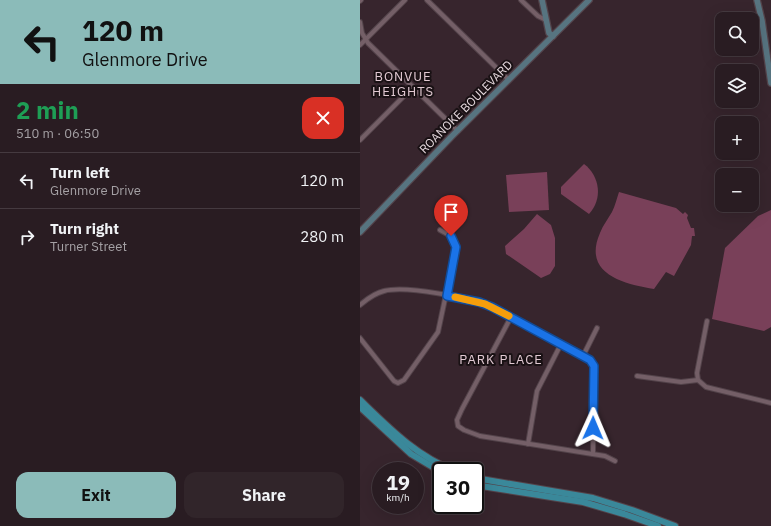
<!DOCTYPE html>
<meta charset="utf-8">
<style>
body{margin:0;font-family:"IBM Plex Sans",sans-serif;background:#31252a;color:#f1f3f6;height:100vh;display:flex;flex-direction:column;font-size:15px;white-space:nowrap}
*{box-sizing:border-box;margin:0}
p{font-size:13px;color:#a5a1a5}
.icon{flex:none;width:22px;height:22px;fill:none;stroke:currentColor;stroke-width:2;stroke-linecap:round;stroke-linejoin:round}
.map{position:relative;flex:1;overflow:hidden}
.side{display:flex;flex-direction:column;background:#291c22;width:360px}
.side>*{flex:none}
.banner{background:#8bbbb9;color:#111;overflow:hidden}
.controls{position:absolute;left:355px;top:12px;display:grid;gap:8px}
.controls a{display:grid;place-items:center;width:44px;height:44px;border-radius:8px;background:#291c22;box-shadow:0 4px 16px #0002,0 0 0 1px #453a40;font-size:20px}
.speed{position:absolute;left:12px;top:462px;display:flex;gap:8px;font-size:20px;font-weight:700;text-align:center}
.speed>*{display:grid;place-content:center;width:52px;height:52px;border-radius:50%;background:#291c22;box-shadow:0 4px 16px #0002,0 0 0 1px #453a40;line-height:1}
.speed small{font-size:10px;font-weight:400}
.speed .limit{border:2px solid #111;border-radius:6px;background:#fff;color:#111}
.pin{position:absolute;display:grid;place-items:center;width:34px;height:34px;color:#fff;margin:-41px -17px;border-radius:50% 50% 50% 0;rotate:-45deg;box-shadow:0 0 4px #0007}
.pin .icon{rotate:45deg}
.me{position:absolute;width:44px;margin:-22px;rotate:1deg;stroke-linejoin:round;filter:drop-shadow(0 0 3px #0008)}
.turn{display:flex;align-items:center;gap:14px;height:84px;padding:0 16px;font-size:18px}
.turn .icon{width:52px;height:52px;stroke-width:2.5}
.turn b{display:block;font-size:28px;line-height:34px}
.round{display:grid;place-items:center;flex:none;width:42px;height:42px;border-radius:12px;background:#31252a}
.headline{display:flex;align-items:center;justify-content:space-between;height:68px;padding:0 16px}
h1{font-size:24px;font-weight:700;line-height:30px;color:#1e9e55}
.primary-button{display:flex;gap:8px;margin-top:auto;padding:8px 16px}
.primary-button a{flex:1;height:46px;border-radius:12px;background:#8bbbb9;color:#111;font-size:16px;font-weight:700;line-height:46px;text-align:center}
.primary-button a+a{background:#31252a;color:#f1f3f6}
ul{padding:0;list-style:none}
li{display:flex;align-items:center;gap:12px;height:56px;padding:0 16px;border-top:1px solid #453a40}
li div{flex:1}
li b{display:block;font-size:15px}
li em{font-style:normal}
main{display:flex;flex:1;min-height:0}
.map>svg:first-child{display:block}
.park{fill:#794059}
.lines{fill:none;stroke-linecap:round;stroke-linejoin:round}
.street-casing{stroke:#53434a;stroke-width:6}
.secondary-casing{stroke:#53434a;stroke-width:8}
.primary-casing{stroke:#53434a;stroke-width:8}
.street{stroke:#745f67;stroke-width:4}
.secondary{stroke:#577480;stroke-width:5.5}
.primary{stroke:#3a889a;stroke-width:6}
.route-casing{stroke:#114b97;stroke-width:10}
.route{stroke:#1a73e8;stroke-width:7}
.slow{stroke:#f59e0b;stroke-width:7}
.labels{text-anchor:middle;stroke-width:4;stroke-linejoin:round;paint-order:stroke}
.street-label{font-size:12px;fill:#e8dbe0;stroke:#191114}
.neighbourhood-label{font-size:13px;letter-spacing:1px;fill:#e1c9d2;stroke:#191114}
</style>
<main>
<section class="side">
<div class="banner">
<div class="turn"><svg class="icon" aria-label="left" viewBox="0 0 24 24"><path d="M17 20v-9H6M10 6l-5 5 5 5"/></svg><div><b>120 m</b>Glenmore Drive</div></div>
</div>
<div class="headline"><div><h1>2 min</h1><p>510 m · 06:50</p></div><a class="round" style="background:#d93025;color:#fff"><svg class="icon" aria-label="close" viewBox="0 0 24 24"><path d="M6 6l12 12M18 6L6 18"/></svg></a></div>
<ul>
<li><svg class="icon" aria-label="left" viewBox="0 0 24 24"><path d="M17 20v-9H6M10 6l-5 5 5 5"/></svg><div><b>Turn left</b><p>Glenmore Drive</p></div><em>120 m</em></li>
<li><svg class="icon" aria-label="right" viewBox="0 0 24 24"><path d="M7 20v-9h11M14 6l5 5-5 5"/></svg><div><b>Turn right</b><p>Turner Street</p></div><em>280 m</em></li>
</ul>
<div class="primary-button"><a>Exit</a><a>Share</a></div>
</section>
<div class="map">
<svg width="411" height="526" viewBox="0 0 411 526">
<rect width="100%" height="100%" fill="#37252d"/>
<!-- park -->
<g class="park">
<path d="M224 164C240 176 243 199 229 214L201 194V187Z"/>
<polygon points="187,172 189,210 149,212 146,175"/>
<path d="M259 192 316 208 323 214 325 212 328 215 327 218 331 228H334L335 236H332L331 245 314 276 306 272 294 289C264 284 222 274 240 233 243 225 248 219 252 212 255 206 257 198 259 192Z"/>
<polygon points="411,210 411,327 404,331 352,319 365,248 398,216"/>
<polygon points="177,214 191,225 195,238 195,266 190,274 181,278 146,254 145,246 164,229"/>
</g>
<g class="lines">
<!-- street casing -->
<g class="street-casing">
<g id="street">
<polyline points="67,0 149,80"/>
<polyline points="161,0 178,16 186,20"/>
<polyline points="0,1 1,0"/>
<polyline points="0,22 2,33 8,43 98,131"/>
<polyline points="0,45 45,0"/>
<polyline points="0,140 53,87"/>
<path d="M0 305C7 299 15 293 24 291 46 285 110 298 132 307L230 360 234 366 233 454"/>
<polyline points="151,317 102,409 97,420 98,426 104,430 120,436 245,456 255,461"/>
<polyline points="347,321 337,373 338,380 346,387 411,403"/>
<polyline points="0,338 34,381 38,383 44,380 78,332 96,247 91,236 80,230"/>
<polyline points="223,356 237,328"/>
<polyline points="277,376 321,382 338,380"/>
<polyline points="168,444 177,391 201,344"/>
</g>
</g>
<!-- secondary casing -->
<g class="secondary-casing">
<g id="secondary">
<polyline points="182,0 189,33 193,36"/>
<polyline points="397,0 402,21 411,83"/>
<polyline points="0,232 91,137 229,0"/>
</g>
</g>
<!-- primary casing -->
<g class="primary-casing">
<g id="primary">
<path d="M0 400C29 428 56 456 95 471"/>
<polyline points="0,407 51,454 81,472"/>
<polyline points="115,478 233,498 272,510 315,526"/>
<polyline points="115,485 223,502 264,514 298,526"/>
</g>
</g>
<!-- street -->
<use href="#street" class="street"/>
<!-- secondary -->
<use href="#secondary" class="secondary"/>
<!-- primary -->
<use href="#primary" class="primary"/>
</g>
<g class="lines">
<!-- route casing -->
<g class="route-casing">
<polyline id="route" points="91,236 96,247 87,296 119,302 132,307 230,360 234,366 233,428"/>
</g>
<!-- route -->
<use href="#route" class="route"/>
<!-- slow -->
<polyline class="slow" points="95,297 125,304 149,316"/>
</g>
<g class="labels">
<!-- street labels -->
<g class="street-label">
<text transform="translate(106 107) rotate(-45)" y="4">ROANOKE BOULEVARD</text>
</g>
<!-- neighbourhood labels -->
<g class="neighbourhood-label">
<text x="43" y="81">BONVUE<tspan x="43" dy="15">HEIGHTS</tspan></text>
<text x="141" y="364">PARK PLACE</text>
</g>
</g>
</svg>
<div class="controls">
<a><svg class="icon" aria-label="search" viewBox="0 0 24 24"><circle cx="10" cy="10" r="6"/><path d="M15 15l6 6"/></svg></a>
<a><svg class="icon" aria-label="layers" viewBox="0 0 24 24"><path d="M12 4l9 5-9 5-9-5zM3 14l9 5 9-5"/></svg></a>
<a>+</a>
<a>−</a>
</div>
<div class="speed"><div>19<small>km/h</small></div><div class="limit">30</div></div>
<div class="pin" style="left:91px;top:236px;background:#d93025"><svg class="icon" aria-label="arrive" viewBox="0 0 24 24"><path d="M6 21V4h12l-3 4 3 4H6"/></svg></div>
<svg class="me" style="left:233px;top:428px" viewBox="-20 -20 40 40"><path d="M0-17L14 15 0 8-14 15z" fill="#1a73e8" stroke="#fff" stroke-width="4"/></svg>
</div>
</main>
